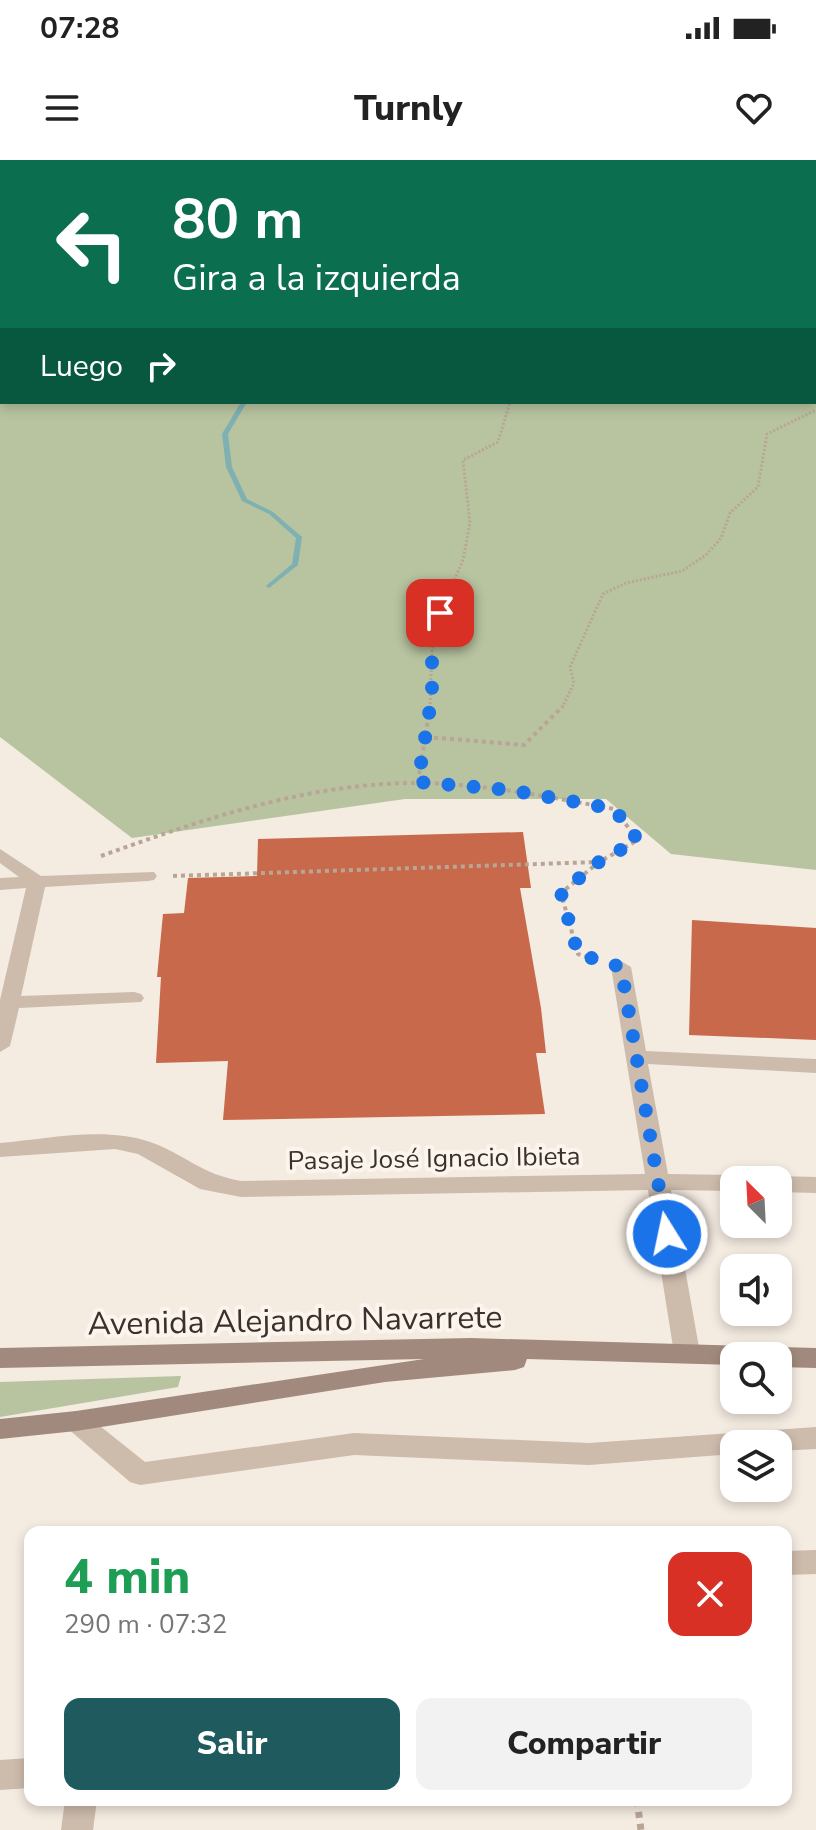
<!DOCTYPE html>
<html lang="es">
<meta charset="utf-8">
<style>
body{margin:0;font-family:"Nunito Sans",sans-serif;background:#f2f2f2;color:#222;height:100vh;display:flex;flex-direction:column;font-size:30px;white-space:nowrap}
*{box-sizing:border-box;margin:0}
p{font-size:26px;color:#767676}
.icon{flex:none;width:44px;height:44px;fill:none;stroke:currentColor;stroke-width:2;stroke-linecap:round;stroke-linejoin:round}
.map{position:relative;flex:1;overflow:hidden}
.side{position:absolute;left:24px;top:1366px;width:768px;height:280px;display:flex;flex-direction:column;background:#fff;border-radius:16px;box-shadow:0 4px 12px #0003}
.side>*{flex:none}
.top-card{position:absolute;left:0px;top:0px;width:816px;height:244px;box-shadow:0 4px 12px #0003;background:#0b6e4f;color:#fff;overflow:hidden}
.needle{width:52px;rotate:336deg}
.fabs{position:absolute;left:720px;top:1006px;display:grid;gap:16px}
.fabs a{display:grid;place-items:center;width:72px;height:72px;border-radius:16px;background:#fff;box-shadow:0 4px 12px #0003;font-size:40px}
.pin{position:absolute;display:grid;place-items:center;width:68px;height:68px;color:#fff;margin:-34px;border-radius:16px;box-shadow:0 4px 12px #0006}
.me{position:absolute;width:88px;margin:-44px;rotate:350deg;stroke-linejoin:round;filter:drop-shadow(0 0 6px #0008)}
.turn{display:flex;align-items:center;gap:28px;height:168px;padding:0 40px;font-size:36px}
.turn .icon{width:104px;height:104px;stroke-width:2.5}
.turn b{display:block;font-size:56px;line-height:68px}
.then{display:flex;align-items:center;height:76px;padding:0 40px;background:#0003;gap:16px;font-size:30px}
.round{display:grid;place-items:center;flex:none;width:84px;height:84px;border-radius:16px;background:#f2f2f2}
.head{display:flex;align-items:center;justify-content:space-between;height:136px;padding:0 40px}
h1{font-size:48px;font-weight:800;line-height:60px;color:#1e9e55}
.button{display:flex;gap:16px;margin-top:auto;padding:16px 40px}
.button a{flex:1;height:92px;border-radius:16px;background:#1f5a5e;color:#fff;font-size:32px;font-weight:800;line-height:92px;text-align:center}
.button a+a{background:#f2f2f2;color:#222}
.status{display:flex;justify-content:space-between;align-items:center;height:56px;padding:0 40px;background:#fff;direction:ltr}
.status svg{height:22px;fill:currentColor}
header{display:flex;justify-content:space-between;align-items:center;height:104px;padding:0 40px;background:#fff;font-size:36px;font-weight:800}
.map>svg:first-child{display:block}
.green{fill:#b8c4a0}
.lines{fill:none;stroke-linecap:round;stroke-linejoin:round}
.stream{fill:#7fb0b2;fill-rule:evenodd}
.building{fill:#c8694b}
.path-far2{stroke:#b9a596;stroke-width:3;stroke-dasharray:2 2;stroke-linecap:butt}
.path-far1{stroke:#b9a596;stroke-width:4;stroke-dasharray:4 4;stroke-linecap:butt}
.path{stroke:#b9a596;stroke-width:7;stroke-dasharray:6 6;stroke-linecap:butt}
.street{fill:#cdbbac;fill-rule:evenodd}
.secondary{fill:#a18a7d;fill-rule:evenodd}
.route{stroke:#1a73e8;stroke-width:14;stroke-dasharray:0 25.2}
.labels{text-anchor:middle;stroke-width:8;stroke-linejoin:round;paint-order:stroke}
.street-label{font-size:26px;fill:#3b302b;stroke:#fbf5ee}
.near-street-label{font-size:32px;fill:#3b302b;stroke:#fbf5ee}
</style>
<div class="status"><b>07:28</b><svg viewBox="0 0 49 12"><path d="M0 12V9h3v3zM5 12V6h3v6zM10 12V3h3v9zM15 12V0h3v12zM26 1h20v11H26zM47 4h2v5h-2z"/></svg></div>
<header><svg class="icon" aria-label="menu" viewBox="0 0 24 24"><path d="M4 6h16M4 12h16M4 18h16"/></svg>Turnly<svg class="icon" aria-label="heart" viewBox="0 0 24 24"><path d="M12 20l-8-8c-3-5 5-10 8-4 3-6 11-1 8 4z"/></svg></header>
<div class="map">
<svg width="816" height="1670" viewBox="0 0 816 1670">
<rect width="100%" height="100%" fill="#f4ebe1"/>
<!-- green -->
<g class="green">
<polygon points="0,0 816,0 816,710 671,694 606,639 405,639 132,678 0,577 0,123 2,242 814,242 814,2 2,4"/>
<polygon points="181,1216 178,1227 0,1257 0,1222"/>
</g>
<g class="lines">
<!-- stream -->
<g class="stream">
<rect x="0" y="180" width="2" height="4"/>
<polygon points="241,242 247,242 228,274 232,307 247,339 273,352 302,377 298,405 269,428 266,426 267,425 292,404 296,378 269,354 242,341 226,307 222,274"/>
</g>
</g>
<!-- building -->
<g class="building">
<polygon points="523,672 531,728 520,728 541,848 546,893 536,893 545,954 223,960 228,901 156,903 161,817 157,817 163,754 184,753 188,718 257,716 258,679"/>
<polygon points="692,760 816,768 816,880 689,875"/>
</g>
<g class="lines">
<!-- path-far2 -->
<g class="path-far2">
<polyline points="430,548 432,489 440,453 463,400 470,363 463,300 498,282 510,242"/>
<polyline points="562,548 574,523 570,507 603,434 626,423 682,411 706,395 721,378 730,353 758,327 767,274 816,250"/>
</g>
<!-- path-far1 -->
<g class="path-far1">
<polyline points="426,577 524,585 563,546"/>
<polyline points="418,622 430,546"/>
<path d="M101 696C204 659 310 622 421 623 486 624 550 637 614 649L638 680 599 702 561 733 578 794 597 800"/>
<polyline points="173,716 598,702"/>
</g>
<!-- path -->
<polyline class="path" points="637,1640 641,1670"/>
<!-- street -->
<g class="street">
<rect x="0" y="15" width="2" height="4"/>
<rect x="0" y="66" width="2" height="6"/>
<rect x="0" y="105" width="2" height="6"/>
<polygon points="0,689 41,716 154,712 157,716 154,720 148,721 45,727 21,836 134,832 141,834 144,838 141,842 19,848 10,886 0,892 0,840 26,728 0,730 0,718 19,717 0,703"/>
<path d="M621 801 631 807 646 891 816 899V913L648 904 668 1014 734 1015 744 1020H734V1031L671 1030 700 1193 696 1200 687 1203 678 1200 674 1193 648 1030 241 1037 200 1029 138 994 115 989 0 997V983C47 979 104 966 150 982 185 994 200 1014 241 1021L645 1014 611 807Z"/>
<polygon points="778,1016 816,1017 816,1033 778,1032 778,1020 769,1020"/>
<polygon points="76,1251 85,1254 145,1302 354,1273 589,1283 816,1267 816,1289 778,1291 778,1284 734,1284 734,1294 589,1305 354,1295 140,1325 130,1322 67,1268 63,1261 67,1254"/>
<polygon points="816,1390 816,1414 786,1415 786,1391"/>
<polygon points="30,1598 30,1628 0,1630 0,1600"/>
<polygon points="65,1640 97,1640 93,1670 61,1670"/>
</g>
<!-- secondary -->
<polygon class="secondary" points="471,1178 816,1188 816,1208 778,1207 778,1196 734,1196 734,1205 527,1199 524,1207 515,1210 385,1222 76,1271 0,1279 0,1259 76,1251 424,1199 0,1208 0,1188"/>
</g>
<g class="lines">
<!-- route -->
<polyline class="route" points="440,453 432,489 432,535 418,622 510,630 614,649 638,680 599,702 561,733 578,794 621,807 667,1074"/>
</g>
<g class="labels">
<!-- street labels -->
<g class="street-label">
<text transform="translate(434 998) rotate(-1)" y="9">Pasaje José Ignacio Ibieta</text>
</g>
<!-- near-street labels -->
<g class="near-street-label">
<text transform="translate(295 1160) rotate(-1)" y="11">Avenida Alejandro Navarrete</text>
</g>
</g>
</svg>
<div class="fabs">
<a><svg class="needle" viewBox="-14 -14 28 28"><path d="M0-13l5 13h-10z" fill="#e53935"/><path d="M0 13l5-13h-10z" fill="#767676"/></svg></a>
<a><svg class="icon" aria-label="sound" viewBox="0 0 24 24"><path d="M4 9h4l5-4v14l-5-4H4zM17 9q2 3 0 6"/></svg></a>
<a><svg class="icon" aria-label="search" viewBox="0 0 24 24"><circle cx="10" cy="10" r="6"/><path d="M15 15l6 6"/></svg></a>
<a><svg class="icon" aria-label="layers" viewBox="0 0 24 24"><path d="M12 4l9 5-9 5-9-5zM3 14l9 5 9-5"/></svg></a>
</div>
<div class="pin" style="left:440px;top:453px;background:#d93025"><svg class="icon" aria-label="arrive" viewBox="0 0 24 24"><path d="M6 21V4h12l-3 4 3 4H6"/></svg></div>
<svg class="me" style="left:667px;top:1074px" viewBox="-20 -20 40 40"><circle r="17" fill="#1a73e8" stroke="#fff" stroke-width="3"/><path d="M0-11L8 9 0 5-8 9z" fill="#fff"/></svg>
<div class="top-card">
<div class="turn"><svg class="icon" aria-label="left" viewBox="0 0 24 24"><path d="M17 20v-9H6M10 6l-5 5 5 5"/></svg><div><b>80 m</b>Gira a la izquierda</div></div>
<div class="then">Luego<svg class="icon" aria-label="right" viewBox="0 0 24 24"><path d="M7 20v-9h11M14 6l5 5-5 5"/></svg></div>
</div>
<section class="side">
<div class="head"><div><h1>4 min</h1><p>290 m · 07:32</p></div><a class="round" style="background:#d93025;color:#fff"><svg class="icon" aria-label="close" viewBox="0 0 24 24"><path d="M6 6l12 12M18 6L6 18"/></svg></a></div>
<div class="button"><a>Salir</a><a>Compartir</a></div>
</section>
</div>
